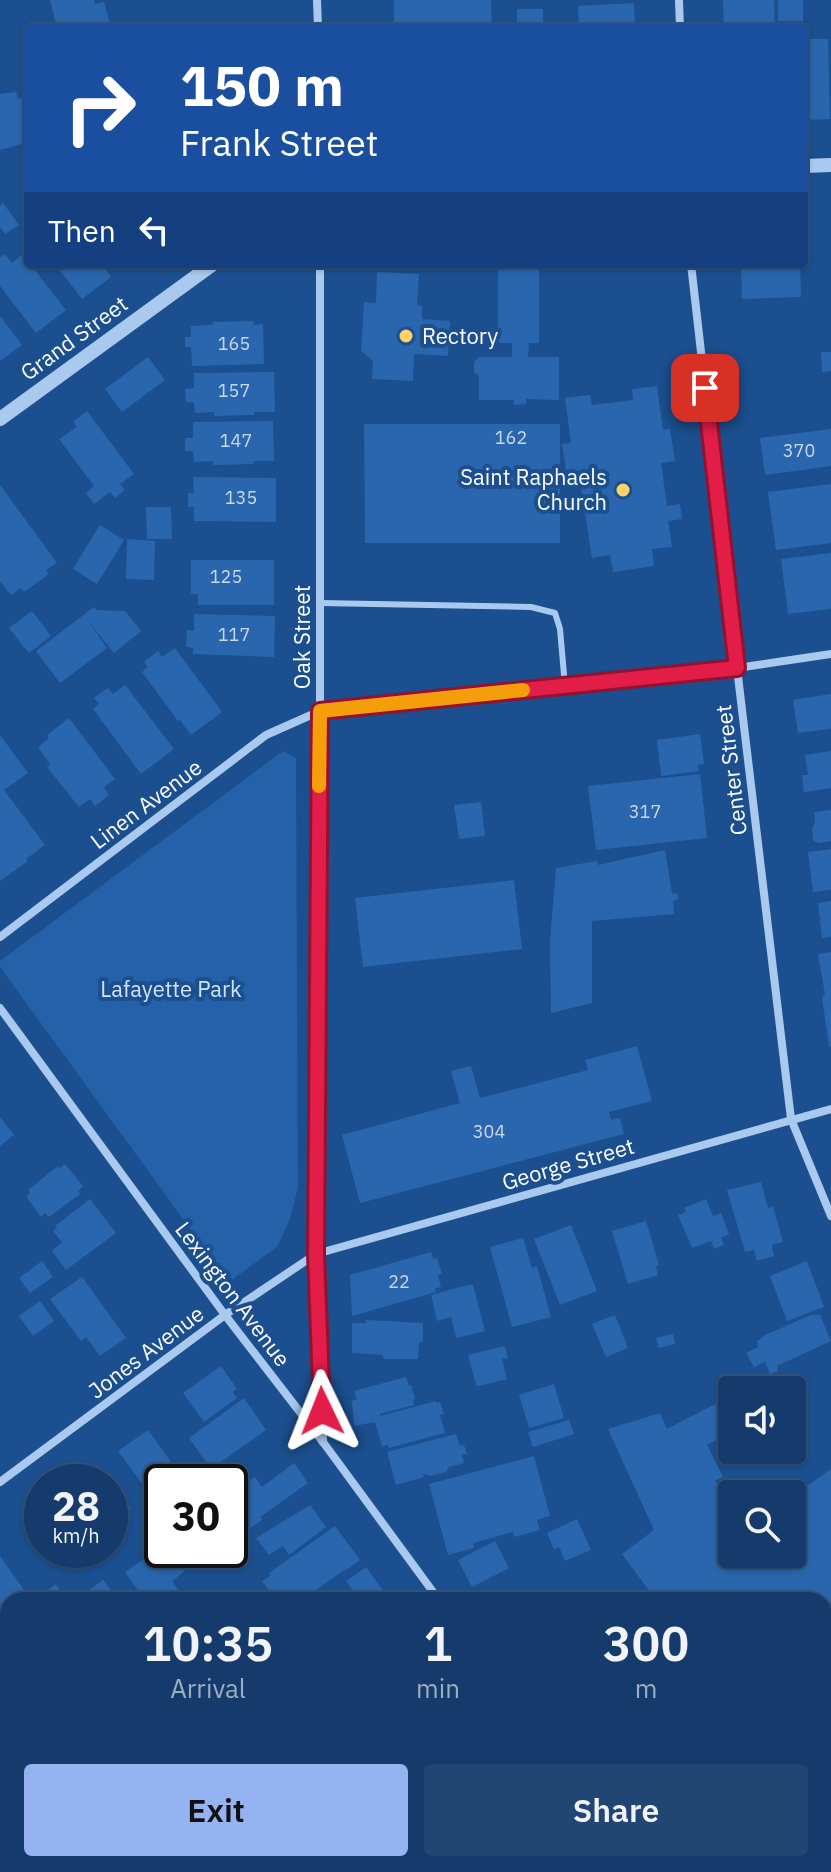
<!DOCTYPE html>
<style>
body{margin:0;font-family:"IBM Plex Sans",sans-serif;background:#214673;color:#f1f3f6;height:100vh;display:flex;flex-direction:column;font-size:30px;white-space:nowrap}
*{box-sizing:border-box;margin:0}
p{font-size:26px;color:#9dadc1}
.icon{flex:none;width:44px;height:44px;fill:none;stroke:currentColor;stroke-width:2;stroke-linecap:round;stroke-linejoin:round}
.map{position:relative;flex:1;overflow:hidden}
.sheet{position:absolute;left:0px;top:1592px;width:832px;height:280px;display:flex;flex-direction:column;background:#143b6b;border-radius:24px 24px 0 0;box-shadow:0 2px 6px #0004,0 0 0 2px #33557e}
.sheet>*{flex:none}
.banner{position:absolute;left:24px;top:24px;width:784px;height:244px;border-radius:8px;box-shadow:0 2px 6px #0004,0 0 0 2px #33557e;background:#1a4fa0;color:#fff;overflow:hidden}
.controls{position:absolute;left:718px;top:1376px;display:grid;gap:16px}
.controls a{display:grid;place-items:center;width:88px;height:88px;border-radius:8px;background:#143b6b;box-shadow:0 2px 6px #0004,0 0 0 2px #33557e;font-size:40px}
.speed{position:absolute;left:24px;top:1464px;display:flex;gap:16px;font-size:40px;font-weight:700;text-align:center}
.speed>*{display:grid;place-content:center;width:104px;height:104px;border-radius:50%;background:#143b6b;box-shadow:0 2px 6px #0004,0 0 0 2px #33557e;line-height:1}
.speed small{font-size:20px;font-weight:400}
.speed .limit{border:4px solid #111;border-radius:12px;background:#fff;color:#111}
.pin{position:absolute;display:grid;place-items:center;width:68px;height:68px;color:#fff;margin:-34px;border-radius:16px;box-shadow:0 4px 12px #0006}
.me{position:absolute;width:88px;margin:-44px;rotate:358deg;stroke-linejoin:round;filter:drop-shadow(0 0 6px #0008)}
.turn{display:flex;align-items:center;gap:28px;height:168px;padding:0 24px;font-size:36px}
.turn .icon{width:104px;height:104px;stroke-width:2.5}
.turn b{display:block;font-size:56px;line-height:68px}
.then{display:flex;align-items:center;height:76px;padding:0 24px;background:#0003;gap:16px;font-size:30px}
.eta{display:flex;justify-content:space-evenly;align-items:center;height:136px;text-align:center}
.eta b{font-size:48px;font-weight:600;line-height:56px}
.action{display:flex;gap:16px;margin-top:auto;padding:16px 24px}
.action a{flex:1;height:92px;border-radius:8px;background:#95b2f1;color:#111;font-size:32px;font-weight:600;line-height:92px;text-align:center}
.action a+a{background:#214673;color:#f1f3f6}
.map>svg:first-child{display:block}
.green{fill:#2461a8}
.building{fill:#2a66ad}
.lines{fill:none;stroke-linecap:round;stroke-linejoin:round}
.service{stroke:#a9c9ee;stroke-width:6}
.minor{stroke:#a9c9ee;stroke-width:8}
.tertiary{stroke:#a9c9ee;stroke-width:14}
.route-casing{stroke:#92132f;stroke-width:20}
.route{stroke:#e11d48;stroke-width:14}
.slow{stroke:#f59e0b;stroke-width:14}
.poi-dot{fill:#ffd166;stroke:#1b4f8f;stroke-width:3}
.labels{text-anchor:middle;stroke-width:8;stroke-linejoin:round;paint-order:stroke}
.number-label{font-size:18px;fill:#cad9ea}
.poi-label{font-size:22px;fill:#fff;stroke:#1b4f8f;text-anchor:start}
.street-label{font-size:22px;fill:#fff;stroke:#1b4f8f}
.park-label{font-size:22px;fill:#cfe3fa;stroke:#1b4f8f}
</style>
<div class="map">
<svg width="831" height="1872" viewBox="0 0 831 1872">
<rect width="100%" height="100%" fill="#1b4f8f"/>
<!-- green -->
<polygon class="green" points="283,751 296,758 298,1188 290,1219 277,1247 233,1279 223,1274 0,967 0,961"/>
<!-- building -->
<g class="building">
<polygon points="50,0 94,0 95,4 104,2 111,28 57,28"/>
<polygon points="394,0 491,0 492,28 394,28"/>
<polygon points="723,0 774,0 775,28 724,28"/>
<rect x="778" y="0" width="25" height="21"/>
<polygon points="634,3 635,28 579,28 578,6"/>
<rect x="517" y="9" width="26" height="19"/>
<polygon points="804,39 828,39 830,119 804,120"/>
<polygon points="16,92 18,99 28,97 28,142 0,150 0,94"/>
<polygon points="3,203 19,225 5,234 0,227 0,206"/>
<polygon points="5,254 12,263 23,254 28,261 28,264 30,264 66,310 36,333 0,286 0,258"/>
<polygon points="55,264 102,264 111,277 82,299"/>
<polygon points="498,264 539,264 539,343 529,343 528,357 559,357 559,400 526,399 526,404 514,405 514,400 479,400 479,376 474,372 474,362 479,357 512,357 512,343 498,343"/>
<polygon points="741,264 800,264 801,297 742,299"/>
<polygon points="377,272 419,274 417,305 422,306 422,319 450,321 448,356 414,354 413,381 372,379 373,361 361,351 364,302 376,303"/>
<polygon points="0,316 22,345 0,361"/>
<polygon points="253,321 253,325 263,324 264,364 192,366 191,347 185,347 185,337 191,337 191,326 212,325 213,322"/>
<polygon points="821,352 831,352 831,371 822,372"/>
<polygon points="148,357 165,380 122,412 105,389"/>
<polygon points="274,372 275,412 254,412 254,415 214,416 214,412 195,413 194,402 186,402 185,389 194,388 194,373"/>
<polygon points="657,386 663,430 670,429 675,461 661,463 667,506 680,504 682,519 668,521 672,547 652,549 654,566 613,572 610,555 592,558 579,474 567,476 562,444 571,443 565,398 590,395 592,405 633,400 632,389"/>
<polygon points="87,411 134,474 120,484 125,490 115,498 110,492 94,504 86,493 94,486 59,439 77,427 73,422"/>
<polygon points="273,421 274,461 253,461 254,464 213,465 213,461 194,462 193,451 185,451 185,438 193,438 193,422"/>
<polygon points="364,424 560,424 560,543 365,543"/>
<polygon points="831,429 831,466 765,475 760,438"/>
<polygon points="193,477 276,478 276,522 194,521 194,507 188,507 188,493 194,493"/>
<polygon points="831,484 831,543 776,550 768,492"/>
<polygon points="0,485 57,563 46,570 49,574 24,592 21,588 11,595 0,581"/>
<polygon points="146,507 171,507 172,539 147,539"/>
<polygon points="100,525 124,540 97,584 73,569"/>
<polygon points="127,539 155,541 154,580 126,579"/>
<polygon points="831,553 831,609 788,614 781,559"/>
<polygon points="191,560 274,560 274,605 198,605 198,594 191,594"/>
<polygon points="94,607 96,610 125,611 141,631 114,653 89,622 107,648 60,683 36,651"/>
<polygon points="32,611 51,636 29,653 9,628"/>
<polygon points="194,614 275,616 274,657 193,654 193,648 186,647 187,630 194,631"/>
<polygon points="175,648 222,712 191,735 180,720 178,721 142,672 148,667 144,662 158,651 162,657"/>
<polygon points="125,685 174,749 141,774 93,709 99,704 94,698 108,688 113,694"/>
<polygon points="831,694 831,729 798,733 793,700"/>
<polygon points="69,718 115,779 104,787 109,795 95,806 90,799 79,807 47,767 50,764 38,747 49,738 47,735"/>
<polygon points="700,734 704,764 698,765 699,771 661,776 657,740"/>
<polygon points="0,735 28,773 4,790 45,845 26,859 28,861 0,881"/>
<polygon points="831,751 831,788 804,792 802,775 808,775 805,755"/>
<polygon points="700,774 707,838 596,850 588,786"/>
<polygon points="481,802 485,836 459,839 454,805"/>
<polygon points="831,810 831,841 818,843 813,840 812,828 815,822 814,812"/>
<polygon points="831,849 831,890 813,892 808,852"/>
<polygon points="665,850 672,893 678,894 678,899 673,901 674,914 592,921 592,1003 551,1013 550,941 556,868 597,861 598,865"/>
<polygon points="514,880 522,949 363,967 355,898"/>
<polygon points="831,901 831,937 822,938 818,903"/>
<polygon points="831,952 831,1046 829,1046 822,998 825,994 818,954"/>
<polygon points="637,1046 652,1101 609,1112 611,1120 620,1118 624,1134 360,1203 342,1135 460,1103 451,1071 471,1066 480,1098 588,1070 585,1060"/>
<polygon points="0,1117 14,1135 0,1146"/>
<polygon points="65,1164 83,1186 78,1191 80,1194 49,1217 45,1213 41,1217 28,1199 27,1195 30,1193 28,1190 58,1166 60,1168"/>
<polygon points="761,1182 768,1208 773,1206 783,1242 772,1245 774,1256 757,1261 754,1250 745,1252 727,1190"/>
<polygon points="90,1199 116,1233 66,1270 52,1251 62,1242 53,1231 57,1228 55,1226"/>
<polygon points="706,1199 713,1216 721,1213 729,1234 721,1238 724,1245 714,1249 711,1241 692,1248 678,1215 686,1212 684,1208"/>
<polygon points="646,1221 659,1265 656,1266 658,1275 628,1284 612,1231"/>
<polygon points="571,1225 597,1291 560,1305 534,1239"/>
<polygon points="523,1238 532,1268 537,1266 551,1317 512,1327 490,1247"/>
<polygon points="431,1252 433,1259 437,1258 442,1274 438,1275 441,1287 435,1288 436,1292 352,1316 350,1275"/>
<polygon points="42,1261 53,1277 30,1293 19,1278"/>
<polygon points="807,1261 824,1307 787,1321 770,1276"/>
<polygon points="82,1277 126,1338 100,1356 86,1337 81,1341 50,1299"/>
<polygon points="468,1285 473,1285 485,1331 456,1338 451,1317 437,1321 431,1295"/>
<polygon points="40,1301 54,1321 33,1336 19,1316"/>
<polygon points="615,1315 628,1348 606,1357 592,1324"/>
<polygon points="811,1315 820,1315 831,1341 777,1366 778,1371 770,1374 765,1362 754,1367 746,1353 758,1347 757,1341 765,1335"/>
<polygon points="366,1320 423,1323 423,1341 419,1343 418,1359 384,1359 382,1355 352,1353 352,1323 366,1323"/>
<polygon points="673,1334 675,1344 659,1348 656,1338"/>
<polygon points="505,1346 508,1358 502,1359 507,1379 479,1386 476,1385 468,1355"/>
<polygon points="221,1366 237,1389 233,1392 237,1398 204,1422 183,1393"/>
<polygon points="406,1377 409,1386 411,1385 415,1399 413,1399 414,1405 380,1414 380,1416 436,1401 437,1403 440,1402 444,1414 440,1415 445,1433 389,1448 388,1445 382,1446 375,1422 354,1426 352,1401 357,1399 354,1391"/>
<polygon points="554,1384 564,1418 529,1428 519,1395"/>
<polygon points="244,1398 266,1430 211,1469 189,1438"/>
<polygon points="719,1402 732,1428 732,1432 707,1445 723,1477 715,1481 732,1505 732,1554 743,1554 747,1561 756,1554 792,1554 792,1497 831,1469 831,1626 824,1631 824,1600 656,1600 622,1554 654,1530 608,1429 660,1413 667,1429"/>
<polygon points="569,1420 574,1434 533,1447 528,1432"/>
<polygon points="148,1430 181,1476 173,1482 162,1482 162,1490 152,1497 118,1451"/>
<polygon points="456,1434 460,1446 464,1445 467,1454 462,1455 464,1463 449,1467 446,1472 430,1476 425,1474 423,1474 424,1477 396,1485 387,1452"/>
<polygon points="534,1456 550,1516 537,1520 540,1530 514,1537 513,1532 473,1543 474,1548 448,1555 429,1484"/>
<polygon points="238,1463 250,1480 255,1477 262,1487 294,1463 308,1483 260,1517 262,1520 249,1529 246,1524 236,1531 235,1529 230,1532 230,1482 212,1482"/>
<polygon points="97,1465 131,1508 110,1523 110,1482 79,1482 77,1479"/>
<polygon points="310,1505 326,1527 289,1555 283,1546 269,1555 256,1538"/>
<polygon points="577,1519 591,1550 565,1561 559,1547 554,1549 547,1533"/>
<polygon points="335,1526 360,1560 345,1571 344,1570 302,1600 276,1600 262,1581 270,1576 269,1573"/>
<polygon points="159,1535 162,1539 162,1550 170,1550 185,1571 172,1581 179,1591 167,1600 145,1600 125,1572 148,1556 142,1548"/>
<polygon points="495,1541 509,1568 472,1587 458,1560"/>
<polygon points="0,1556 31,1600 8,1600 8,1606 0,1612"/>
<polygon points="366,1567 390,1600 355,1600 358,1598 346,1581"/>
<polygon points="103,1580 119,1600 84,1600 81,1596"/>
<polygon points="55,1584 60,1590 47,1600 43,1595"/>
<polygon points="8,1729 8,1769 4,1771 0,1766 0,1735"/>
<polygon points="824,1808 831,1815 831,1872 812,1872 807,1867 803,1872 787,1872 779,1864 824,1864"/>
<polygon points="9,1864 62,1864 58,1866 62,1872 15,1872"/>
<polygon points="245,1864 267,1864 273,1872 234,1872"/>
<polygon points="276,1864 316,1864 313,1866 317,1872 282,1872"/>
<polygon points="694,1864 723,1864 715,1872 703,1872"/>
</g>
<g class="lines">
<!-- service -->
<polyline class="service" points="320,603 531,607 555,613 560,629 565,686"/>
<!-- minor -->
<g class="minor">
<polyline points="317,0 318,28"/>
<polyline points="679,0 680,28"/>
<polyline points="320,264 320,711 316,1254 323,1442"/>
<polyline points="691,264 737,668 791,1119 831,1216"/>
<polyline points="0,937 266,735 320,711 737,668 831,654"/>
<polyline points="0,1008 225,1315 323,1442 439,1600"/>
<polyline points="0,1482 225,1315 316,1254 831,1109"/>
<polyline points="650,1864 657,1872"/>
<polyline points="124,1872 135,1864"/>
</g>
<!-- tertiary -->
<g class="tertiary">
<polyline points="804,166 831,165"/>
<polyline points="0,419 213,264"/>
</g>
</g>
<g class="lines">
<!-- route casing -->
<g class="route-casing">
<polyline id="route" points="322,1411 316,1254 320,711 737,668 705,388"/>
</g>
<!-- route -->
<use href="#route" class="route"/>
<!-- slow -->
<polyline class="slow" points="319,786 320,711 523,690"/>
</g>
<!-- markers -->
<g class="poi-dot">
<circle cx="406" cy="336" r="8"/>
<circle cx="623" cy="490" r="8"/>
</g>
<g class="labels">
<!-- number labels -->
<g class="number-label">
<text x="234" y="350">165</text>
<text x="234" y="397">157</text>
<text x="511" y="444">162</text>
<text x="236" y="447">147</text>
<text x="799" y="457">370</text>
<text x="241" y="504">135</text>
<text x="226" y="583">125</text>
<text x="234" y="641">117</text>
<text x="645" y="818">317</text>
<text x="489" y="1138">304</text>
<text x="399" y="1288">22</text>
</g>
<!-- poi labels -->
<g class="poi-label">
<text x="422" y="344">Rectory</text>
<text x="607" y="485" text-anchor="end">Saint Raphaels<tspan x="607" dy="25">Church</tspan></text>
</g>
<!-- street labels -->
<g class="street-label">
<text transform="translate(74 338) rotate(-36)" y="8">Grand Street</text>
<text transform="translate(302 637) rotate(-90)" y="8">Oak Street</text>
<text transform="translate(731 770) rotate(-97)" y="8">Center Street</text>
<text transform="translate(146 804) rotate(-37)" y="8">Linen Avenue</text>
<text transform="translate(568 1164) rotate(-16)" y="8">George Street</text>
<text transform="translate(233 1294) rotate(53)" y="8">Lexington Avenue</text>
<text transform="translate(146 1352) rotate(-37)" y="8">Jones Avenue</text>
</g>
<!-- park labels -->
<g class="park-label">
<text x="171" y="997">Lafayette Park</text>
</g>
</g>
</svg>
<div class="controls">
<a><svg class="icon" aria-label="sound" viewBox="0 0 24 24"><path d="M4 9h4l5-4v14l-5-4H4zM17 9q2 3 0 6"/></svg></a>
<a><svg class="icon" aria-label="search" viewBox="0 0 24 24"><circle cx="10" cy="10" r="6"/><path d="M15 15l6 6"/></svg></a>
</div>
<div class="speed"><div>28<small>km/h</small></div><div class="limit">30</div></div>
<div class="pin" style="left:705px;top:388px;background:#d93025"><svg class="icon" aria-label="arrive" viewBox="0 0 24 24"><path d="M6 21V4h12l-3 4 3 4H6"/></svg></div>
<svg class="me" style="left:322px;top:1411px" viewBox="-20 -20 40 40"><path d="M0-17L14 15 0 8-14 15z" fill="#e11d48" stroke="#fff" stroke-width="4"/></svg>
<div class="banner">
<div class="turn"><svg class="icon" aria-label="right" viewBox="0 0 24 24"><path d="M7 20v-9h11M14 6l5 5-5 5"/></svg><div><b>150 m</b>Frank Street</div></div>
<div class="then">Then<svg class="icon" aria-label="left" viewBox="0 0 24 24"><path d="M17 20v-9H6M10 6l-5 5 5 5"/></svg></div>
</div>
<section class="sheet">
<div class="eta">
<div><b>10:35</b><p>Arrival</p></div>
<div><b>1</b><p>min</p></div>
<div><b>300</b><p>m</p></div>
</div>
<div class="action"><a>Exit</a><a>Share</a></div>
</section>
</div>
